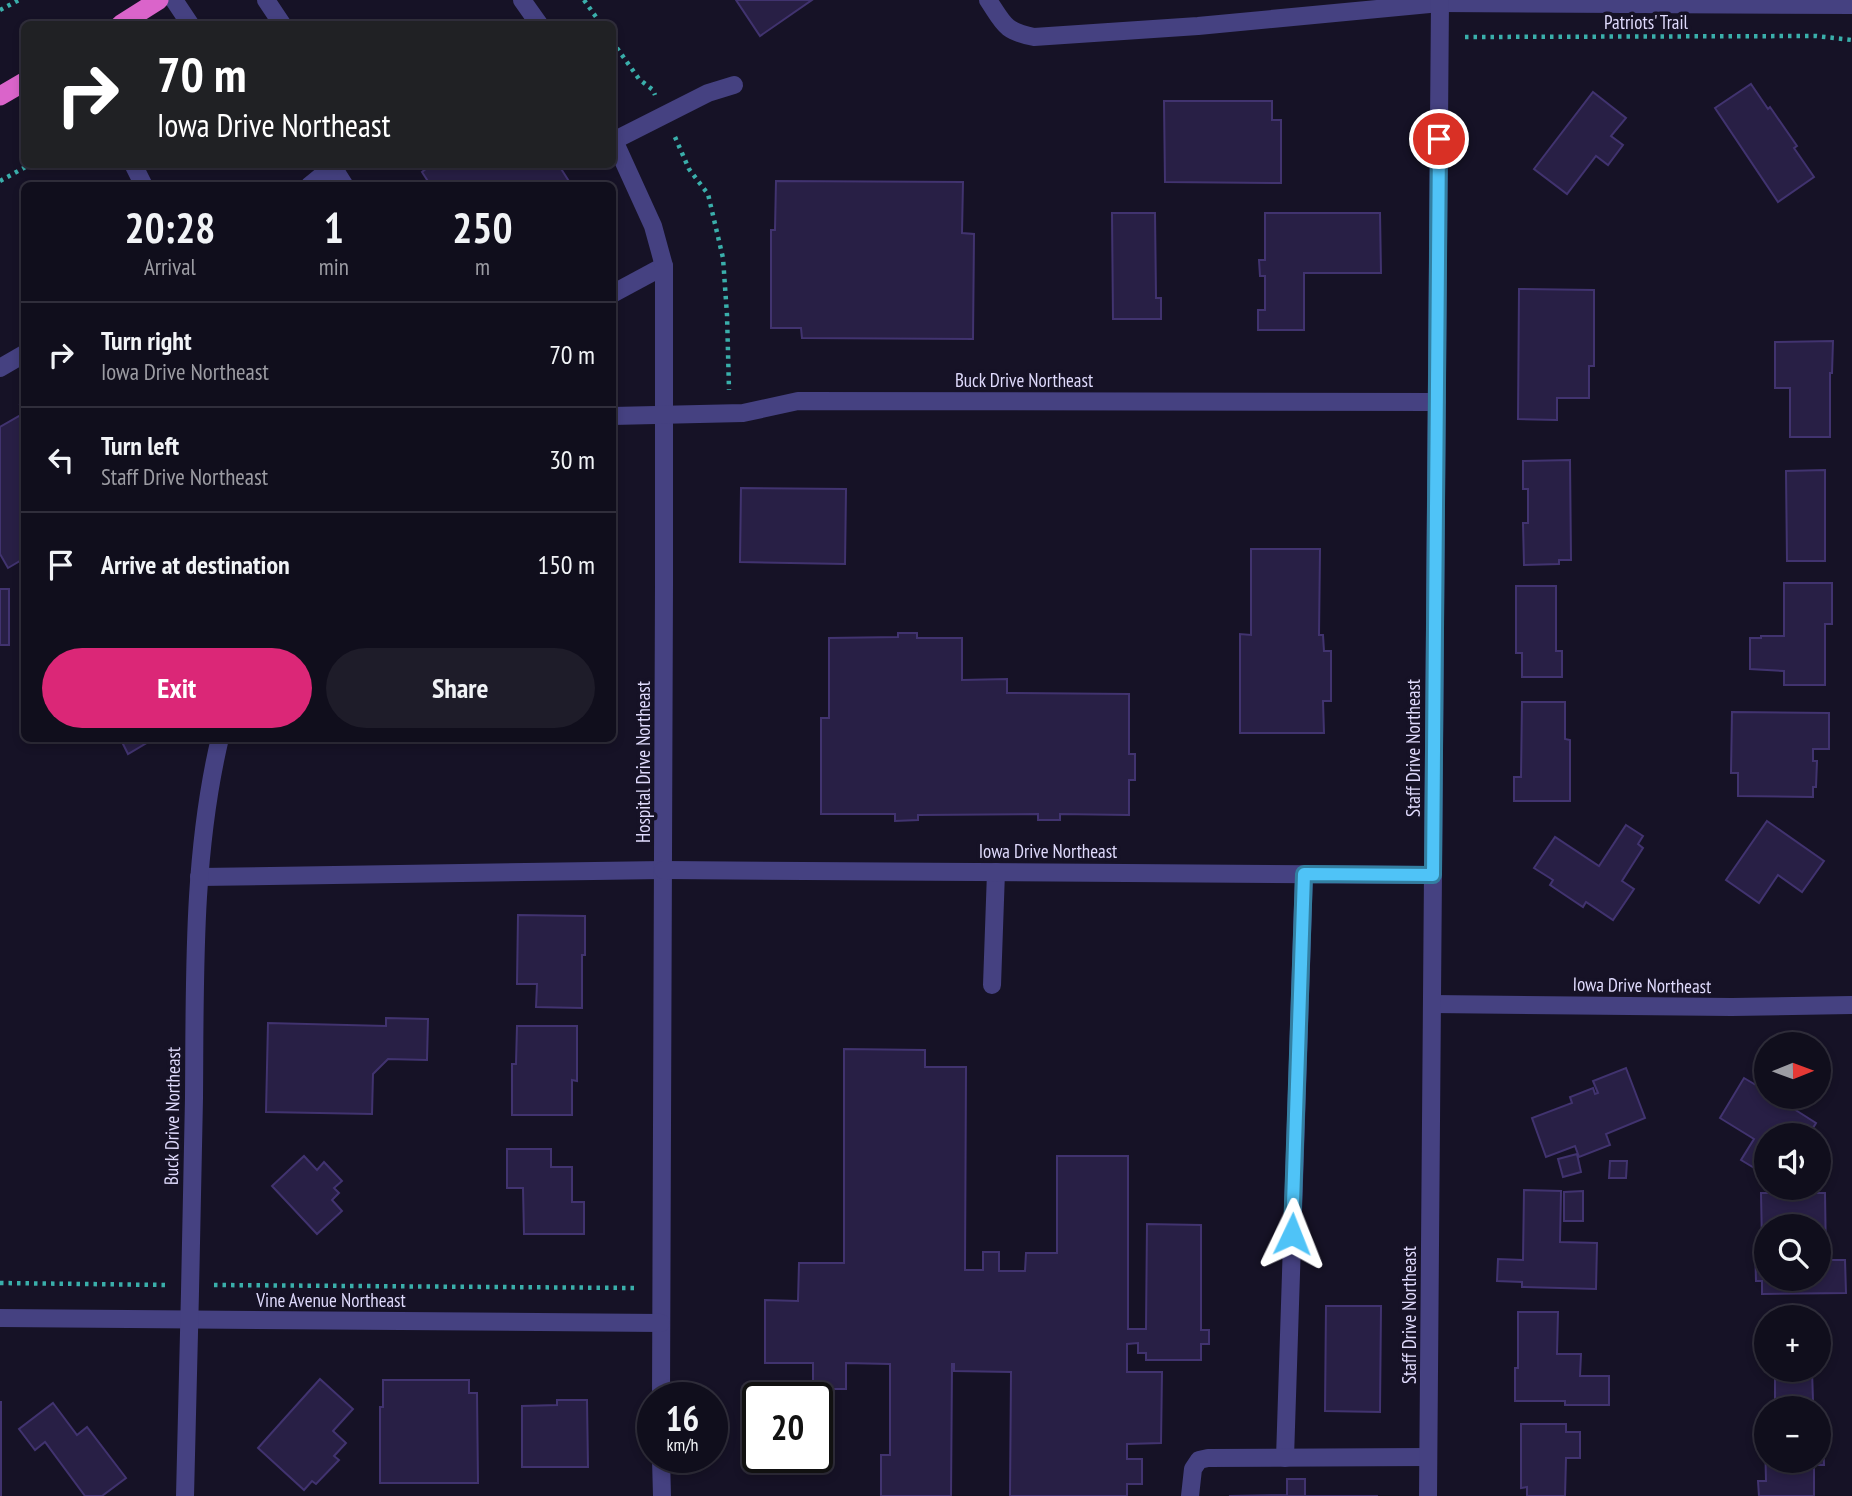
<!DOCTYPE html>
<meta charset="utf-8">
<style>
body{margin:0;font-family:"PT Sans Narrow",sans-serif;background:#1e1c29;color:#f1f3f6;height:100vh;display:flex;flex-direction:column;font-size:26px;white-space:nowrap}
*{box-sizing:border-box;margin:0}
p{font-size:23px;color:#9c9ca3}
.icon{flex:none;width:38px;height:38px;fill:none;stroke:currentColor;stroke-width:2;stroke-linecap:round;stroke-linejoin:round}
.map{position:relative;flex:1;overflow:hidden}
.details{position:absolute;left:21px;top:182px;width:595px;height:560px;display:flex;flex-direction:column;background:#100e1c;border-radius:10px;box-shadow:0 4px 10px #0003,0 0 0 2px #302e3b}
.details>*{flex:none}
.guide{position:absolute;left:21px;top:21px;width:595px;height:147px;border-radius:10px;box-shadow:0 4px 10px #0003,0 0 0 2px #302e3b;background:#202124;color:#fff;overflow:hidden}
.needle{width:46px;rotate:89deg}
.tools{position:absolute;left:1754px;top:1032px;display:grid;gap:14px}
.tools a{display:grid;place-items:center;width:77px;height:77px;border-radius:50%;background:#100e1c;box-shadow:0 4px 10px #0003,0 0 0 2px #302e3b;font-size:35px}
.speed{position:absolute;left:637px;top:1382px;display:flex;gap:14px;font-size:35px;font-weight:700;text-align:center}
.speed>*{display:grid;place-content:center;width:91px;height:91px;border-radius:50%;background:#100e1c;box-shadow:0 4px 10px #0003,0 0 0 2px #302e3b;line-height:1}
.speed small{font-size:18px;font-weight:400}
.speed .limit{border:4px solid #111;border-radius:10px;background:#fff;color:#111}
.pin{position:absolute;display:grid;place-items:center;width:60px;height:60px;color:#fff;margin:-30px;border:4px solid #fff;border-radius:50%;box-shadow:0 2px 7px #0007}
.me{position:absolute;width:77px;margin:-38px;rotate:2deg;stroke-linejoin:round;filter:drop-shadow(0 0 5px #0008)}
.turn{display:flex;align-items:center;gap:24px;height:147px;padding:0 21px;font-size:32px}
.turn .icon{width:91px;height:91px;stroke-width:2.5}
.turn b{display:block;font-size:49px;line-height:60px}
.eta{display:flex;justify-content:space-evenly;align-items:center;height:119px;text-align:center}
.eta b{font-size:42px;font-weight:700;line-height:49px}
.button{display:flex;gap:14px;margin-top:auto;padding:14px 21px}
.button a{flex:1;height:80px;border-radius:42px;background:#db2777;color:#fff;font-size:28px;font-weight:700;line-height:80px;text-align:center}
.button a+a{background:#1e1c29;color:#f1f3f6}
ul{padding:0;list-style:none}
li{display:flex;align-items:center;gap:21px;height:105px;padding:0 21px;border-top:2px solid #302e3b}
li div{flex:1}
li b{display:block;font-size:26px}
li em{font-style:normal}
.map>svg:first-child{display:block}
.building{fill:#281f45;stroke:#41336f;stroke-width:2;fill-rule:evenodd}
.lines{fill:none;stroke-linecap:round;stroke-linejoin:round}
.path{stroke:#3aafab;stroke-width:4.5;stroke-dasharray:3.5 5;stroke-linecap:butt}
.service{stroke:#454181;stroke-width:18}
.minor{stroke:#454181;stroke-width:18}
.trunk{stroke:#da64ca;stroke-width:19}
.route-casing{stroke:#337fa1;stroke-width:18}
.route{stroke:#4fc3f7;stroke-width:12}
.labels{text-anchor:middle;stroke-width:7;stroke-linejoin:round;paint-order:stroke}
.street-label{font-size:19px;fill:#dfdafc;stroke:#161226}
</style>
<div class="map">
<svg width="1852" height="1496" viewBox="0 0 1852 1496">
<rect width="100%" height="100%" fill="#161226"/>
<!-- building -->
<g class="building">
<polygon points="736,0 812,0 760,36"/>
<polygon points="1751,84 1768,109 1770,107 1797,146 1794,148 1814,177 1778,202 1715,108"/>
<polygon points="1593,92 1626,118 1611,136 1623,145 1608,165 1596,156 1567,194 1534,169"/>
<polygon points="1164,101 1272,101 1272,120 1281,120 1281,183 1165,182"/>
<polygon points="432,164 558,164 572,186 431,186 422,172"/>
<polygon points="776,181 963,182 962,233 974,234 973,339 802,338 801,328 771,328 771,230 775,230"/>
<polygon points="1112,213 1155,213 1156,298 1161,298 1161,319 1113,319"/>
<polygon points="1265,213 1380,213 1381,273 1304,273 1304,330 1258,330 1258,310 1265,310 1265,276 1260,276 1259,260 1265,260"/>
<polygon points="1519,289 1594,290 1594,366 1589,366 1589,398 1557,398 1557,420 1518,419"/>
<polygon points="1833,341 1832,373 1830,373 1830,437 1790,437 1790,388 1775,388 1775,342"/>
<polygon points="24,403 24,569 20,561 8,568 0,554 0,427 24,413 20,405"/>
<polygon points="1570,460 1571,560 1559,560 1559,564 1524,565 1523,523 1528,523 1528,489 1523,489 1523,461"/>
<polygon points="1825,470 1825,561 1787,561 1786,471"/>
<polygon points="741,488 846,489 845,564 740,562"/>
<polygon points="1251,549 1320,549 1319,635 1323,635 1324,651 1331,651 1331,701 1323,701 1324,733 1240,733 1240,634 1251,635"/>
<polygon points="1784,583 1832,583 1832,624 1825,624 1825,685 1784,685 1784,671 1750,669 1750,638 1761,638 1761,636 1784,636"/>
<polygon points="1516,586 1556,586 1556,651 1562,651 1562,677 1522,677 1522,653 1516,653"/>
<rect x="0" y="589" width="9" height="56"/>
<polygon points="898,633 917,633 917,638 962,638 962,680 1007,679 1007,693 1129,694 1129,754 1135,754 1135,780 1129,780 1129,815 1060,814 1060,820 1038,820 1038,814 918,815 918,820 895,821 895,814 821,814 821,718 829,718 829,638 898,637"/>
<polygon points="1522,702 1565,702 1565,739 1570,740 1570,801 1514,801 1514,777 1521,777"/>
<polygon points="1732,712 1829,713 1829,749 1813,749 1813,761 1817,761 1816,787 1813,787 1813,797 1738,796 1738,773 1731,773"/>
<polygon points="120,738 155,738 128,754"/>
<polygon points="1767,821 1824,861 1802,892 1778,875 1759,903 1726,880"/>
<polygon points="1626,825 1643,836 1638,844 1643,848 1622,881 1634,889 1613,920 1586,902 1583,907 1550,885 1553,880 1534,868 1555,837 1599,866"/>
<polygon points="518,915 585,916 585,955 582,955 582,1008 536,1007 537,984 517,984"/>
<polygon points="386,1018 428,1019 427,1060 388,1059 373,1074 372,1114 266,1112 268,1023 386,1026"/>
<polygon points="517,1026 577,1026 577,1081 572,1080 572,1115 512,1115 512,1064 516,1064"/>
<polygon points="844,1049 925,1050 925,1067 966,1067 965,1270 983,1270 983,1252 999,1252 999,1271 1025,1271 1026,1253 1057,1253 1057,1156 1128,1156 1128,1329 1146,1329 1147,1224 1201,1225 1201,1330 1209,1330 1209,1344 1201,1344 1201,1360 1146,1360 1146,1353 1138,1353 1138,1343 1127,1344 1127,1372 1162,1372 1161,1443 1127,1444 1127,1459 1142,1459 1142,1484 1127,1484 1127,1496 1010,1496 1011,1372 954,1371 954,1364 952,1364 951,1496 881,1496 881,1455 890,1455 890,1364 846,1363 846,1389 813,1389 813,1363 765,1363 765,1300 798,1301 799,1263 844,1263"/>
<polygon points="1626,1068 1645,1118 1606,1134 1610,1145 1579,1157 1575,1146 1546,1157 1532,1118 1572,1103 1570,1097 1593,1088 1595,1094 1598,1093 1593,1081"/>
<polygon points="1744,1078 1766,1091 1766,1097 1775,1097 1816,1123 1808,1136 1766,1136 1766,1175 1741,1160 1754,1139 1720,1118"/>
<polygon points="507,1149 551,1149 551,1167 572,1167 572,1202 584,1202 584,1234 524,1234 523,1188 507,1188"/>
<polygon points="1577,1154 1581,1172 1563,1177 1558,1159"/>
<polygon points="304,1156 317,1170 324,1162 342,1181 334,1188 339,1193 332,1200 342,1211 317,1234 272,1186"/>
<polygon points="1610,1161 1627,1161 1626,1178 1609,1178"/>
<polygon points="1524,1190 1561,1191 1560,1242 1597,1243 1596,1289 1522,1287 1522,1282 1497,1281 1498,1259 1523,1260"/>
<polygon points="1583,1191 1583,1221 1564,1221 1564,1192"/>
<path d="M1761 1193H1825L1826 1260H1845L1846 1293 1762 1294V1281H1756L1755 1244H1762ZM1766 1227H1818V1279H1766Z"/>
<polygon points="1326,1306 1381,1306 1380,1412 1325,1411"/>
<polygon points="1518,1312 1558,1312 1557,1354 1581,1354 1580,1376 1609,1376 1609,1405 1565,1405 1565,1401 1515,1401 1515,1368 1518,1368"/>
<polygon points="1818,1332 1820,1332 1821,1365 1818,1365"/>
<polygon points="1775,1370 1812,1370 1813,1401 1775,1401"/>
<polygon points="320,1379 353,1409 333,1431 346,1443 334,1456 339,1460 316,1484 312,1481 304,1490 258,1448"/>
<polygon points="383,1380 469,1380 469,1393 477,1393 478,1483 380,1483 380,1407 383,1407"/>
<polygon points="557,1400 587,1400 588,1467 522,1467 522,1406 557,1405"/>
<rect x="0" y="1402" width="1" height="94"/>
<polygon points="53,1403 77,1435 87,1427 126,1478 102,1496 85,1496 45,1442 35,1450 19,1429"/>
<polygon points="1521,1424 1566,1424 1566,1432 1580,1432 1580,1458 1566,1458 1565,1496 1527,1496 1527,1487 1521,1488"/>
<polygon points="1818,1437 1823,1437 1824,1465 1814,1465 1814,1496 1759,1496 1758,1481 1766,1481 1765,1438 1766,1461 1818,1461"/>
<polygon points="1287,1479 1305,1479 1305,1496 1378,1496 1229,1496 1287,1495"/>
</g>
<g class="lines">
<!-- path -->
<g class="path">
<polyline points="584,0 601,24"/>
<polyline points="0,10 19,0"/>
<polyline points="1465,37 1816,36 1852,40"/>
<polyline points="612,41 639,79 653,90 655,95"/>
<polyline points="675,137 689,169 708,194 723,258 727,315 729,390"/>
<polyline points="0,181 31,164"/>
<polyline points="0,1283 167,1285"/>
<polyline points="214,1285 636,1288"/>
</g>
<!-- service -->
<g class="service">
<polyline points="174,0 190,24"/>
<polyline points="266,0 282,24"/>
<path d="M988 0C1004 24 1004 31 1034 37L1198 26 1440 3"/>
<polyline points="615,140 708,93 734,85"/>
<polyline points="133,164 144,186"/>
<polyline points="333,167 345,186"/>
<polyline points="309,186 336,164"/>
<polyline points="612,294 664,266"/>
<polyline points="0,368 24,354"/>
<polyline points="199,877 663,870"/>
<polyline points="992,985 996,872"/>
<polyline points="1285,1458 1304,874"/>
<polyline points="1190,1496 1193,1469 1199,1460 1208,1458 1428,1457"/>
</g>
<!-- minor -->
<g class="minor">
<polyline points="522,0 539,24"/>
<polyline points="1440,3 1852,5"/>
<polyline points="612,136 653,226 664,266 664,585 661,1398"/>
<polyline points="612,416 743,413 798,401 1437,402"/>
<polyline points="663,870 1433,875"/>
<polyline points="1432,1004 1732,1007 1852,1005"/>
<polyline points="0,1318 661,1323"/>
<polyline points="661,1458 662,1496"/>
<path d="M185 1496C188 1363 192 1231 194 1098 195 978 192 856 220 738"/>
<polyline points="1428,1496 1440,0"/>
</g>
<!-- trunk -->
<g class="trunk">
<polyline points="121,24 159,0"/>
<polyline points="0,96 24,82"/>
</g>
</g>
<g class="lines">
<!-- route casing -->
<g class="route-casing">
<polyline id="route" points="1292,1234 1304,874 1433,875 1439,139"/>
</g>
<!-- route -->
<use href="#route" class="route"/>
</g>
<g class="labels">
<!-- street labels -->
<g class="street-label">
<text x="1646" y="29">Patriots' Trail</text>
<text x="1024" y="387">Buck Drive Northeast</text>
<text transform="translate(1413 748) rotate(-90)" y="7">Staff Drive Northeast</text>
<text transform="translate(643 762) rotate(-90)" y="7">Hospital Drive Northeast</text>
<text x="1048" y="858">Iowa Drive Northeast</text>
<text transform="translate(1642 985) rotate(1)" y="7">Iowa Drive Northeast</text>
<text transform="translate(172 1116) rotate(-89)" y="7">Buck Drive Northeast</text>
<text x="331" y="1307">Vine Avenue Northeast</text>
<text transform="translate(1409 1315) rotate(-90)" y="7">Staff Drive Northeast</text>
</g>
</g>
</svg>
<div class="tools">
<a><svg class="needle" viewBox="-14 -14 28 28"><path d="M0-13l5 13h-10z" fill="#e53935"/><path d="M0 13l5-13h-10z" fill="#9c9ca3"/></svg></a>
<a><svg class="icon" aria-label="sound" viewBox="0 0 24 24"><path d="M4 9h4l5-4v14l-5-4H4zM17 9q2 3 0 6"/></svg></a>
<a><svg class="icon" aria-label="search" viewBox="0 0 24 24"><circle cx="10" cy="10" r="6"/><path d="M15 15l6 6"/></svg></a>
<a>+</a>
<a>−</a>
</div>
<div class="speed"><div>16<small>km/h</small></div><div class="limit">20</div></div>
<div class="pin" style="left:1439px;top:139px;background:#d93025"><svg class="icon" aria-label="arrive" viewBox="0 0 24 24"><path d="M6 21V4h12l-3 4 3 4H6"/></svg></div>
<svg class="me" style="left:1292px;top:1234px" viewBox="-20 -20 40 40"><path d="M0-17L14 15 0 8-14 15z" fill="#4fc3f7" stroke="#fff" stroke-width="4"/></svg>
<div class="guide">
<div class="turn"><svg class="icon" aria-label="right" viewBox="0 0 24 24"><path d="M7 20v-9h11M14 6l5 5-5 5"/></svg><div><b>70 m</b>Iowa Drive Northeast</div></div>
</div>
<section class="details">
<div class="eta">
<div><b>20:28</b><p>Arrival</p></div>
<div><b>1</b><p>min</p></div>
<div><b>250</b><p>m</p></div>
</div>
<ul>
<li><svg class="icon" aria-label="right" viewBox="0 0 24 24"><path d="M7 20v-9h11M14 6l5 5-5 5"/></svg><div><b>Turn right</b><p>Iowa Drive Northeast</p></div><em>70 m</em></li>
<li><svg class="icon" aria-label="left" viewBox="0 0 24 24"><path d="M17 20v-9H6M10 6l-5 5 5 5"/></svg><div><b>Turn left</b><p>Staff Drive Northeast</p></div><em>30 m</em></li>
<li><svg class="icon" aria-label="arrive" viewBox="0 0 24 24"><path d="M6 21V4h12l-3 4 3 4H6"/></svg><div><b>Arrive at destination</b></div><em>150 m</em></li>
</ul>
<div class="button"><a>Exit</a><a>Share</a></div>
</section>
</div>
